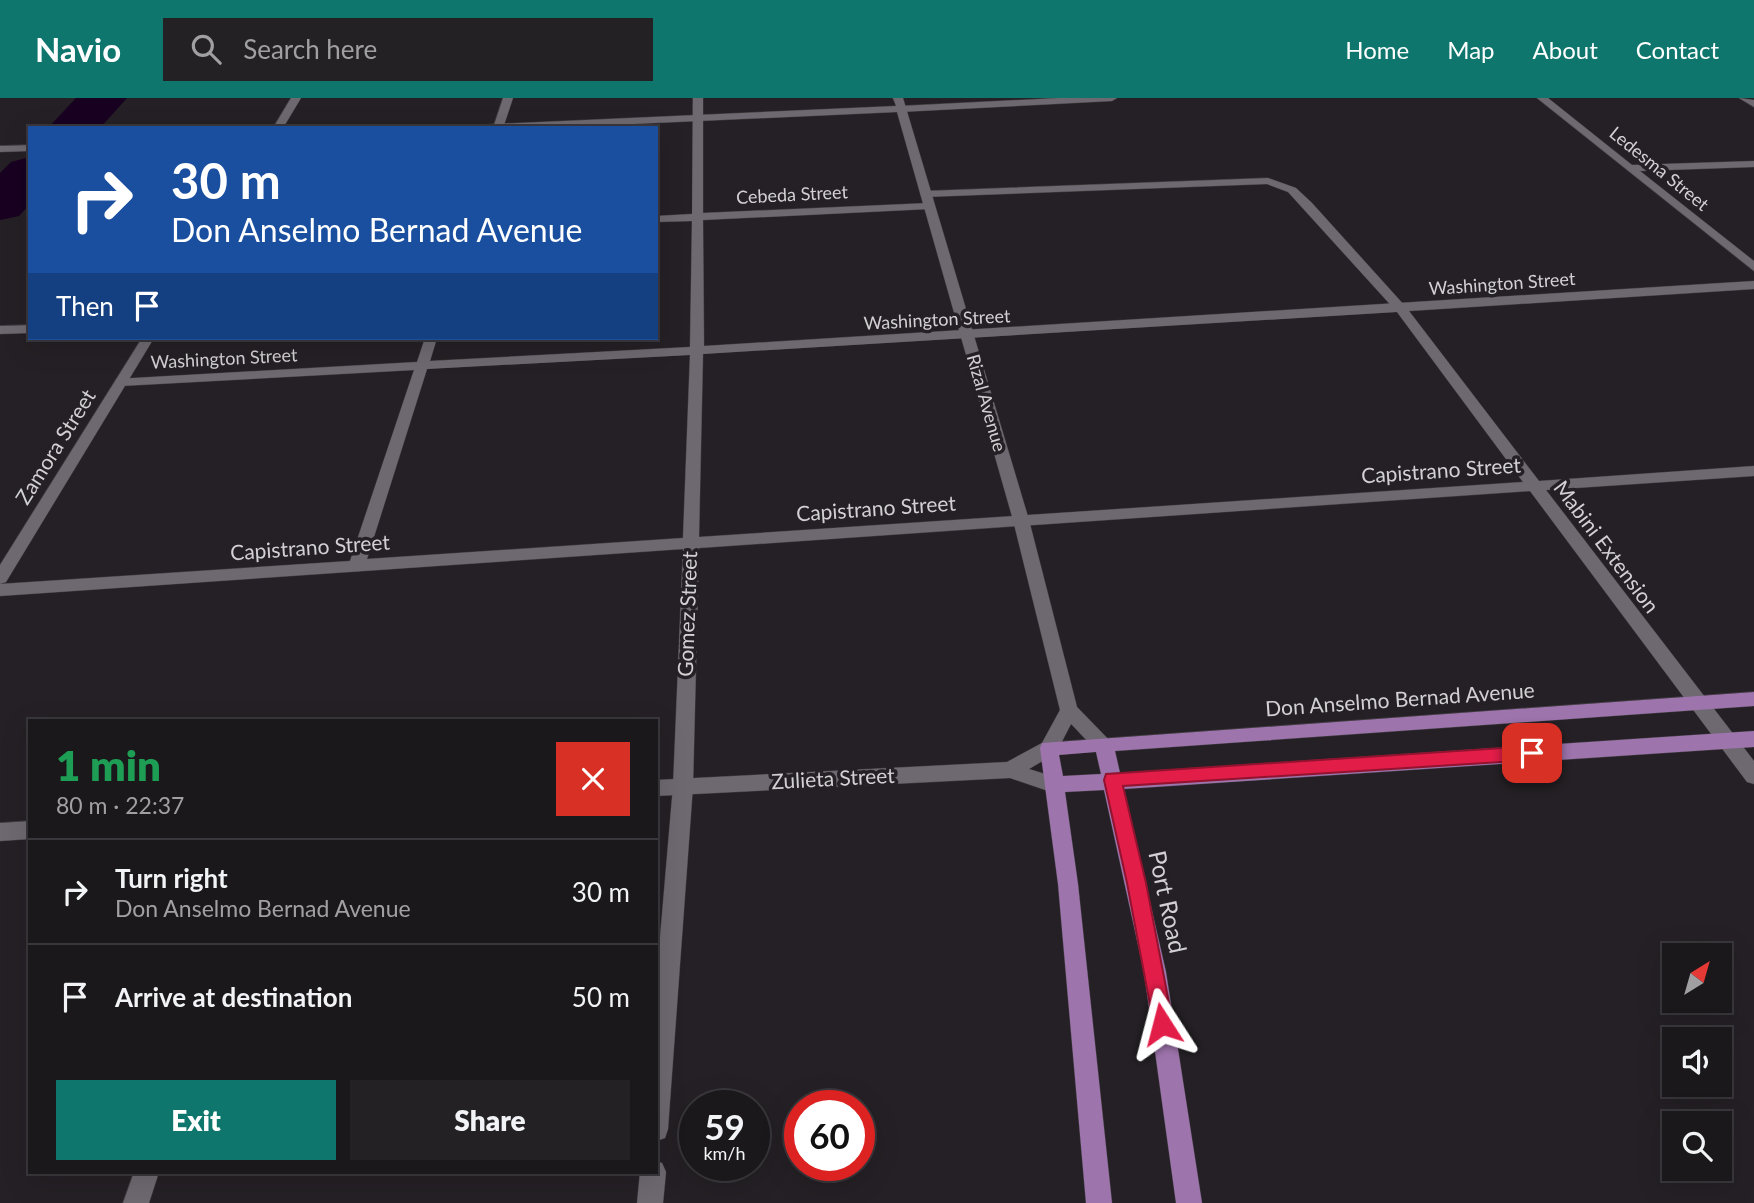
<!DOCTYPE html>
<meta charset="utf-8">
<style>
body{margin:0;font-family:Lato,sans-serif;background:#242125;color:#f1f3f6;height:100vh;display:flex;flex-direction:column;font-size:26px;white-space:nowrap}
*{box-sizing:border-box;margin:0}
p{font-size:23px;color:#a0a0a3}
.icon{flex:none;width:38px;height:38px;fill:none;stroke:currentColor;stroke-width:2;stroke-linecap:round;stroke-linejoin:round}
.map{position:relative;flex:1;overflow:hidden}
.details{position:absolute;left:28px;top:621px;width:630px;height:455px;display:flex;flex-direction:column;background:#1b181c;border-radius:0px;box-shadow:0 7px 28px #0002,0 0 0 2px #39373b}
.details>*{flex:none}
.hud{position:absolute;left:28px;top:28px;width:630px;height:214px;border-radius:0px;box-shadow:0 7px 28px #0002,0 0 0 2px #39373b;background:#1a4fa0;color:#fff;overflow:hidden}
.needle{width:46px;rotate:37deg}
.tools{position:absolute;left:1662px;top:845px;display:grid;gap:14px}
.tools a{display:grid;place-items:center;width:70px;height:70px;border-radius:0px;background:#1b181c;box-shadow:0 7px 28px #0002,0 0 0 2px #39373b;font-size:35px}
.speed{position:absolute;left:679px;top:992px;display:flex;gap:14px;font-size:35px;font-weight:700;text-align:center}
.speed>*{display:grid;place-content:center;width:91px;height:91px;border-radius:50%;background:#1b181c;box-shadow:0 7px 28px #0002,0 0 0 2px #39373b;line-height:1}
.speed small{font-size:18px;font-weight:400}
.speed .limit{border:10px solid #d22;background:#fff;color:#111}
.pin{position:absolute;display:grid;place-items:center;width:60px;height:60px;color:#fff;margin:-30px;border-radius:14px;box-shadow:0 4px 10px #0006}
.me{position:absolute;width:77px;margin:-38px;rotate:351deg;stroke-linejoin:round;filter:drop-shadow(0 0 5px #0008)}
.turn{display:flex;align-items:center;gap:24px;height:147px;padding:0 28px;font-size:32px}
.turn .icon{width:91px;height:91px;stroke-width:2.5}
.turn b{display:block;font-size:49px;line-height:60px}
.then{display:flex;align-items:center;height:66px;padding:0 28px;background:#0003;gap:14px;font-size:26px}
.round{display:grid;place-items:center;flex:none;width:74px;height:74px;border-radius:0px;background:#242125}
.headline{display:flex;align-items:center;justify-content:space-between;height:119px;padding:0 28px}
h1{font-size:42px;font-weight:800;line-height:52px;color:#1e9e55}
.cta{display:flex;gap:14px;margin-top:auto;padding:14px 28px}
.cta a{flex:1;height:80px;border-radius:0px;background:#0f766e;color:#fff;font-size:28px;font-weight:800;line-height:80px;text-align:center}
.cta a+a{background:#242125;color:#f1f3f6}
ul{padding:0;list-style:none}
li{display:flex;align-items:center;gap:21px;height:105px;padding:0 28px;border-top:2px solid #39373b}
li div{flex:1}
li b{display:block;font-size:26px}
li em{font-style:normal}
header{display:flex;align-items:center;gap:42px;box-sizing:border-box;height:98px;padding:0 35px;background:#0f766e;color:#fff}
header strong{font-size:33px}
nav{display:flex;gap:38px;margin-inline-start:auto;font-size:24px}
.search{width:490px;height:63px;background:#242125;display:flex;align-items:center;gap:18px;box-sizing:border-box;padding:0 24px;border-radius:0px;color:#a0a0a3;font-size:26px}
.map>svg:first-child{display:block}
.lines{fill:none;stroke-linecap:round;stroke-linejoin:round}
.river{fill:#180021;fill-rule:evenodd}
.lane-casing{stroke:#403d41;stroke-width:1}
.street-casing{stroke:#403d41;stroke-width:1}
.secondary-casing{stroke:#403d41;stroke-width:1}
.primary-casing{stroke:#403d41;stroke-width:1}
.lane{fill:#6e6970;fill-rule:evenodd}
.street{fill:#6e6970;fill-rule:evenodd}
.secondary{fill:#6e6970;fill-rule:evenodd}
.primary{fill:#9d74ac;fill-rule:evenodd}
.route{fill:#e11d48;stroke:#92132f;stroke-width:2}
.labels{text-anchor:middle;stroke-width:7;stroke-linejoin:round;paint-order:stroke}
.far-street-label{font-size:18px;fill:#d3d0d4;stroke:#242025}
.street-label{font-size:21px;fill:#d3d0d4;stroke:#242025}
.near-street-label{font-size:24px;fill:#d3d0d4;stroke:#242025}
</style>
<header>
<strong>Navio</strong>
<div class="search"><svg class="icon" aria-label="search" viewBox="0 0 24 24"><circle cx="10" cy="10" r="6"/><path d="M15 15l6 6"/></svg>Search here</div>
<nav><a>Home</a><a>Map</a><a>About</a><a>Contact</a></nav>
</header>
<div class="map">
<svg width="1754" height="1105" viewBox="0 0 1754 1105">
<rect width="100%" height="100%" fill="#242025"/>
<g class="lines">
<!-- river -->
<g class="river">
<polygon points="76,0 127,0 100,30 48,30"/>
<polygon points="30,59 30,106 19,118 0,122 0,75 11,64"/>
</g>
<!-- lane casing -->
<g class="lane-casing">
<g id="lane">
<polygon points="1058,0 1117,0 1112,3 900,14 895,11 900,8"/>
<polygon points="1268,80 1296,90 1312,105 1405,208 1405,214 1397,214 1288,94 1267,86 925,99 920,96 925,93"/>
<polygon points="30,227 30,235 0,236 0,228"/>
</g>
</g>
<!-- street casing -->
<g class="street-casing">
<g id="street">
<polygon points="291,0 301,0 283,30 273,30"/>
<polygon points="503,0 513,0 503,30 493,30"/>
<path d="M693 0H703V115L929 105 934 108 929 111 703 122 704 248 1754 183V191L1409 213 1539 383 1754 368V378L1546 392 1754 663V686L1747 684 1530 393 699 450 693 688 668 1031 665 1040 656 1043V886L673 688 683 451 0 498V486L350 463 414 272 121 288 116 287V281L417 264 425 240H437L430 263 690 249 692 123 656 124V118L692 116ZM1397 214 1523 384 699 439 703 256ZM690 257 683 440 367 461 427 271Z"/>
<polygon points="1537,0 1548,0 1632,67 1754,63 1754,69 1640,73 1754,163 1754,173"/>
<polygon points="1739,0 1754,2 1754,9"/>
<polygon points="656,1063 662,1065 666,1074 663,1105 637,1105 640,1074 656,1074"/>
<polygon points="134,1074 159,1074 149,1105 123,1105"/>
</g>
</g>
<!-- secondary casing -->
<g class="secondary-casing">
<g id="secondary">
<path d="M893 0H903L1029 422 1077 609 1113 646 1111 651C1095 657 1082 636 1071 626L1056 655 1029 671 1061 681 1064 687 1061 693 1054 695 1010 680 656 698V682L1007 664 1042 645 1060 612 1013 422 897 14 545 30H468L473 27 896 8Z"/>
<polygon points="30,47 30,53 0,54 0,48"/>
<polygon points="142,240 154,240 6,484 0,486 0,467"/>
<polygon points="30,723 30,741 0,743 0,725"/>
</g>
</g>
<!-- primary casing -->
<g class="primary-casing">
<path id="primary" d="M1754 594V608L1115 653 1120 675 1754 633V649L1124 691 1166 874 1202 1105H1176L1144 874 1104 692 1065 694 1078 786 1112 1105H1086L1058 786 1040 650 1042 645ZM1096 654 1101 676 1063 678 1059 657Z"/>
</g>
<!-- lane -->
<use href="#lane" class="lane"/>
<!-- street -->
<use href="#street" class="street"/>
<!-- secondary -->
<use href="#secondary" class="secondary"/>
<!-- primary -->
<use href="#primary" class="primary"/>
</g>
<!-- route -->
<polygon class="route" points="1532,648 1538,650 1540,655 1538,660 1532,662 1123,688 1146,785 1173,926 1170,933 1162,936 1155,933 1127,785 1104,682 1106,676"/>
<g class="labels">
<!-- far-street labels -->
<g class="far-street-label">
<text transform="translate(1659 71) rotate(39)" y="6">Ledesma Street</text>
<text transform="translate(792 97) rotate(-3)" y="6">Cebeda Street</text>
<text transform="translate(1502 186) rotate(-4)" y="6">Washington Street</text>
<text transform="translate(937 222) rotate(-3)" y="6">Washington Street</text>
<text transform="translate(224 261) rotate(-3)" y="6">Washington Street</text>
<text transform="translate(986 305) rotate(74)" y="6">Rizal Avenue</text>
</g>
<!-- street labels -->
<g class="street-label">
<text transform="translate(56 349) rotate(-58)" y="7">Zamora Street</text>
<text transform="translate(1441 373) rotate(-4)" y="7">Capistrano Street</text>
<text transform="translate(876 411) rotate(-4)" y="7">Capistrano Street</text>
<text transform="translate(1606 449) rotate(53)" y="7">Mabini Extension</text>
<text transform="translate(310 450) rotate(-4)" y="7">Capistrano Street</text>
<text transform="translate(688 516) rotate(-88)" y="7">Gomez Street</text>
<text transform="translate(1400 602) rotate(-4)" y="7">Don Anselmo Bernad Avenue</text>
<text transform="translate(833 681) rotate(-3)" y="7">Zulieta Street</text>
</g>
<!-- near-street labels -->
<g class="near-street-label">
<text transform="translate(1167 804) rotate(78)" y="8">Port Road</text>
</g>
</g>
</svg>
<div class="tools">
<a><svg class="needle" viewBox="-14 -14 28 28"><path d="M0-13l5 13h-10z" fill="#e53935"/><path d="M0 13l5-13h-10z" fill="#a0a0a3"/></svg></a>
<a><svg class="icon" aria-label="sound" viewBox="0 0 24 24"><path d="M4 9h4l5-4v14l-5-4H4zM17 9q2 3 0 6"/></svg></a>
<a><svg class="icon" aria-label="search" viewBox="0 0 24 24"><circle cx="10" cy="10" r="6"/><path d="M15 15l6 6"/></svg></a>
</div>
<div class="speed"><div>59<small>km/h</small></div><div class="limit">60</div></div>
<div class="pin" style="left:1532px;top:655px;background:#d93025"><svg class="icon" aria-label="arrive" viewBox="0 0 24 24"><path d="M6 21V4h12l-3 4 3 4H6"/></svg></div>
<svg class="me" style="left:1162px;top:926px" viewBox="-20 -20 40 40"><path d="M0-17L14 15 0 8-14 15z" fill="#e11d48" stroke="#fff" stroke-width="4"/></svg>
<div class="hud">
<div class="turn"><svg class="icon" aria-label="right" viewBox="0 0 24 24"><path d="M7 20v-9h11M14 6l5 5-5 5"/></svg><div><b>30 m</b>Don Anselmo Bernad Avenue</div></div>
<div class="then">Then<svg class="icon" aria-label="arrive" viewBox="0 0 24 24"><path d="M6 21V4h12l-3 4 3 4H6"/></svg></div>
</div>
<section class="details">
<div class="headline"><div><h1>1 min</h1><p>80 m · 22:37</p></div><a class="round" style="background:#d93025;color:#fff"><svg class="icon" aria-label="close" viewBox="0 0 24 24"><path d="M6 6l12 12M18 6L6 18"/></svg></a></div>
<ul>
<li><svg class="icon" aria-label="right" viewBox="0 0 24 24"><path d="M7 20v-9h11M14 6l5 5-5 5"/></svg><div><b>Turn right</b><p>Don Anselmo Bernad Avenue</p></div><em>30 m</em></li>
<li><svg class="icon" aria-label="arrive" viewBox="0 0 24 24"><path d="M6 21V4h12l-3 4 3 4H6"/></svg><div><b>Arrive at destination</b></div><em>50 m</em></li>
</ul>
<div class="cta"><a>Exit</a><a>Share</a></div>
</section>
</div>
